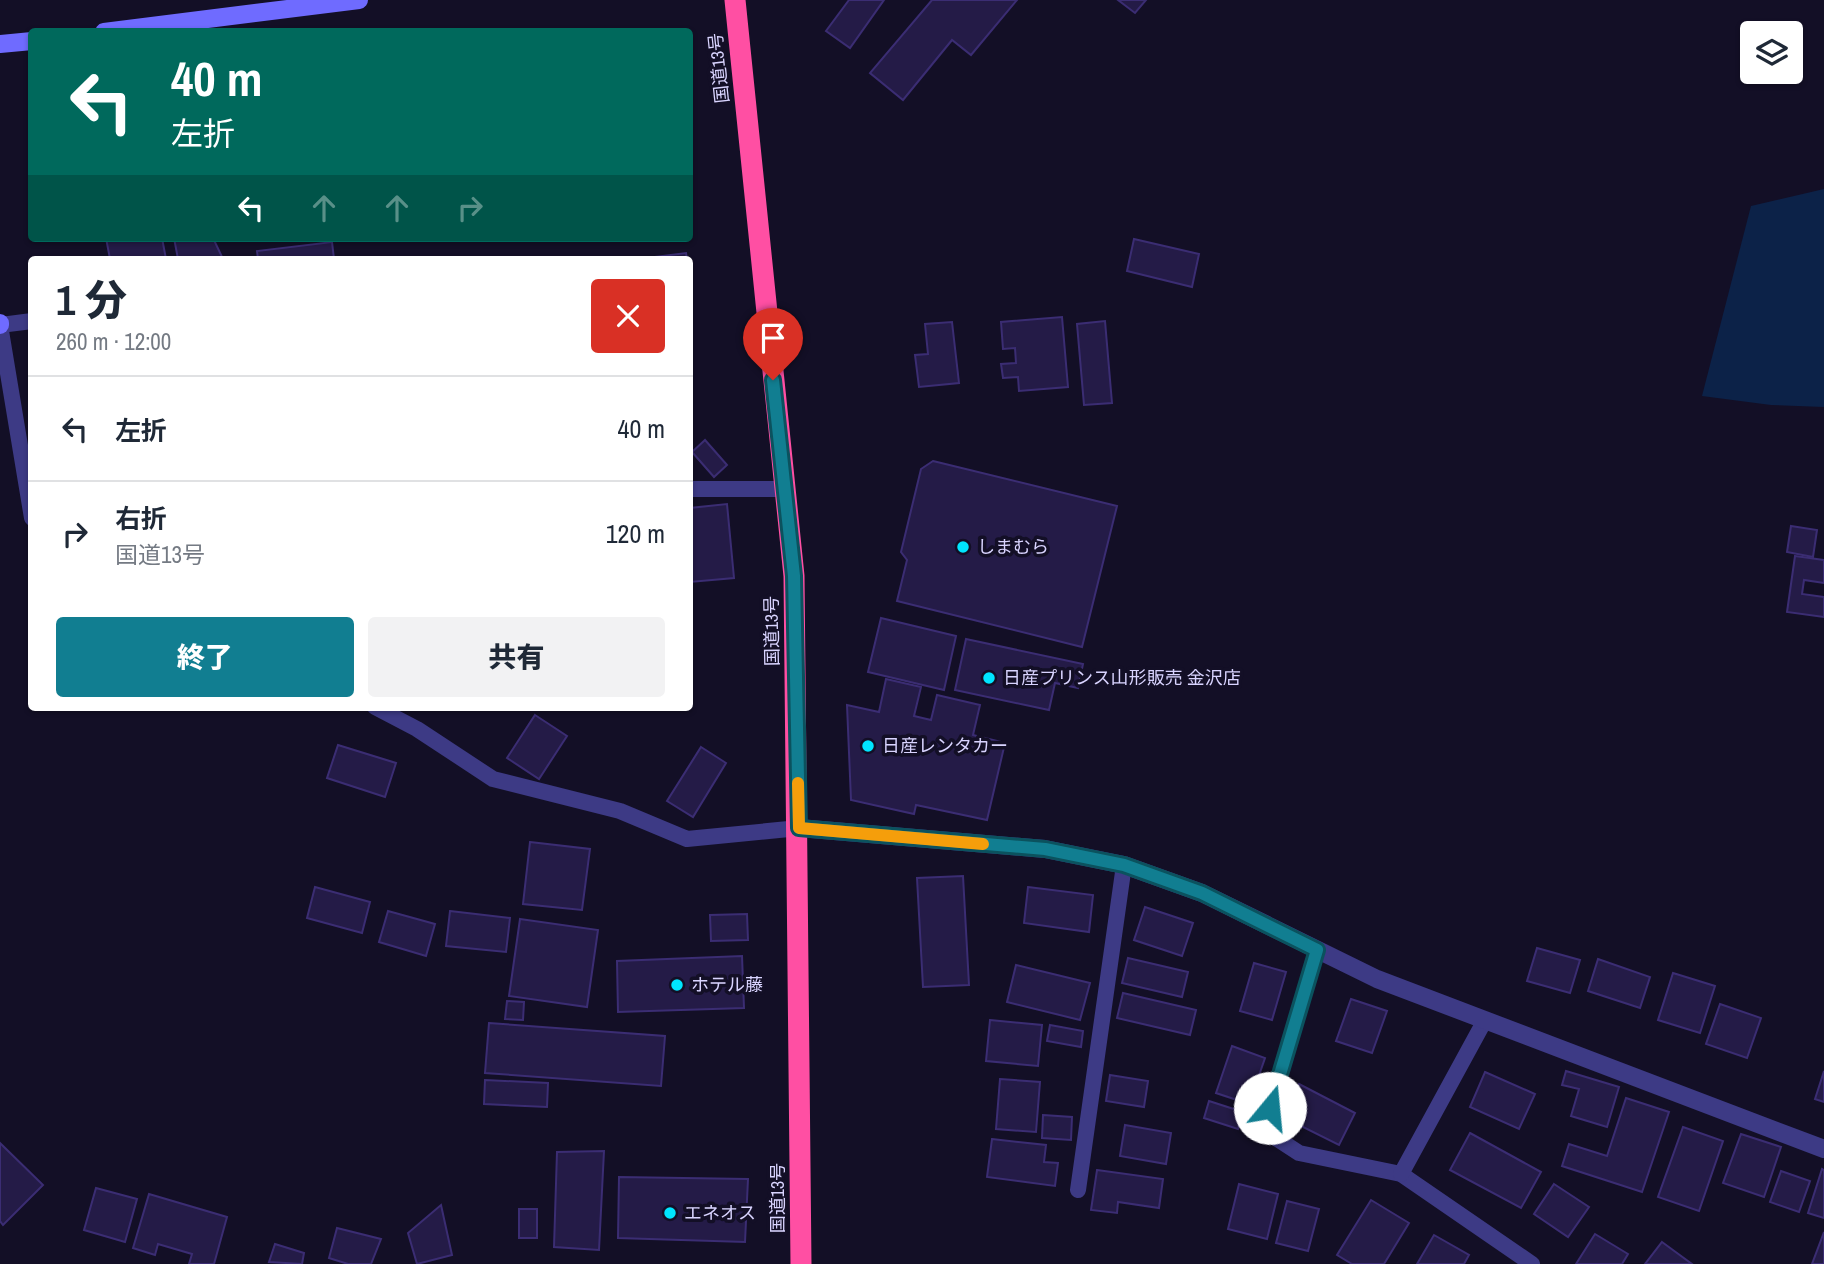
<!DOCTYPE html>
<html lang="ja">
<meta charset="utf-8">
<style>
body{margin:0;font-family:"Archivo Narrow","Noto Sans JP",sans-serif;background:#f2f2f3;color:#1f2937;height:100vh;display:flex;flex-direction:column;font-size:26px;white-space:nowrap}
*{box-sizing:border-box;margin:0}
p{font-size:23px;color:#747a83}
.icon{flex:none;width:38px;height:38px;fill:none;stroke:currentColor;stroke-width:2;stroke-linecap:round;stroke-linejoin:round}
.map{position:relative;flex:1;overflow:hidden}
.sheet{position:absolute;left:28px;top:256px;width:665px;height:455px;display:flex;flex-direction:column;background:#fff;border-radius:7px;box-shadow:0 2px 5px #0004}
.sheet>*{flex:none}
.banner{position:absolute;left:28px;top:28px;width:665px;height:214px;border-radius:7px;box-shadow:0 2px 5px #0004;background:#00695c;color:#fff;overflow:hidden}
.tools{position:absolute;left:1740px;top:21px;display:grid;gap:14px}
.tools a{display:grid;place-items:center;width:63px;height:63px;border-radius:7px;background:#fff;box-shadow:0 2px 5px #0004;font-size:35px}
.pin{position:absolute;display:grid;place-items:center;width:60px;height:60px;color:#fff;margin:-72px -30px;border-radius:50% 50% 50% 0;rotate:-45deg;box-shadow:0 0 7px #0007}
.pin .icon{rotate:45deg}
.me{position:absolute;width:77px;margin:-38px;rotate:17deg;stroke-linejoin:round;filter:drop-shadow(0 0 5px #0008)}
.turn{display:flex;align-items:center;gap:24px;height:147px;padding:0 28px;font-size:32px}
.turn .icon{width:91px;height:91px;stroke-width:2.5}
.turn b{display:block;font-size:49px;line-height:60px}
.lanes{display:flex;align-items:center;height:66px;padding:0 28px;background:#0003;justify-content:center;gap:35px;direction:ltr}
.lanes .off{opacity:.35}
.round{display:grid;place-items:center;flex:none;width:74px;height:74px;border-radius:7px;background:#f2f2f3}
.headline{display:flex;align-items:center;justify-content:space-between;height:119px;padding:0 28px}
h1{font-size:42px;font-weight:800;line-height:52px}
.action{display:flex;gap:14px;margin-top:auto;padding:14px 28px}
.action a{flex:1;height:80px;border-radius:7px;background:#117e91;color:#fff;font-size:28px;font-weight:800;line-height:80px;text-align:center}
.action a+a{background:#f2f2f3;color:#1f2937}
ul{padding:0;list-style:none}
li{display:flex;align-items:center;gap:21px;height:105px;padding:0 28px;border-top:2px solid #e0e1e3}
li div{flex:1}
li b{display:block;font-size:26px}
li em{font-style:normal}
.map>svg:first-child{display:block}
.water{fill:#0c2248}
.building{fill:#241b47;stroke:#3b2d73;stroke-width:2}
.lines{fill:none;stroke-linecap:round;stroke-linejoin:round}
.lane{stroke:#3d3a85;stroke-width:16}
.street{stroke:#3d3a85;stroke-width:18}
.secondary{stroke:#6f6bff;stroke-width:18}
.highway{stroke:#ff4fa3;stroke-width:21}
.route-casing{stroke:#0b525e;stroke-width:18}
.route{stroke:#117e91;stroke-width:12}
.slow{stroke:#f59e0b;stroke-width:12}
.poi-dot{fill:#00e5ff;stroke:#130f26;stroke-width:2.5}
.labels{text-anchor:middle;stroke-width:7;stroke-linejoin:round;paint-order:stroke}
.street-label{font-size:18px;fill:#d9d4ff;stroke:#130f26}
.poi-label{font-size:18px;fill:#d9d4ff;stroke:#130f26;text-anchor:start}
</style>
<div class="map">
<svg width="1824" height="1264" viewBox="0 0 1824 1264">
<rect width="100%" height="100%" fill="#130f26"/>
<!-- water -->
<polygon class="water" points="1824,189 1824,407 1771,405 1702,396 1751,206"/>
<!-- building -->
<g class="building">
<polygon points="849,0 884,0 850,48 826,31"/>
<polygon points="932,0 1017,0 971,55 952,40 903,100 870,73"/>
<polygon points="1118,0 1146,0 1135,13"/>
<polygon points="106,238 162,238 166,259 110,259"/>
<polygon points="174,238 213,238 223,259 178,259"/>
<polygon points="1134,239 1199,254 1192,287 1127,271"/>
<polygon points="332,242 334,259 258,259 257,251"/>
<polygon points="686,253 687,259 639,259"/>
<polygon points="1062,317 1068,387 1019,391 1018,377 1003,378 1001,364 1016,363 1015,348 1003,349 1001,322"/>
<polygon points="1105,321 1112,403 1084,405 1077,324"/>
<polygon points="952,322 959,383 919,387 915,355 928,354 925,324"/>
<polygon points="705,440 727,465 714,477 692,452"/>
<polygon points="933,461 1117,506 1082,647 897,601 907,560 901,552 921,469"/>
<polygon points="727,504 734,578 690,582 690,508"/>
<polygon points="1791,526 1817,530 1813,557 1787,552"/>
<polygon points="1795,556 1824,560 1824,583 1804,580 1802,594 1824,597 1824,617 1787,612"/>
<polygon points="881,618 956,636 944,690 868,672"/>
<polygon points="966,639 1083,664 1078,688 1055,683 1049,710 955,690"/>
<polygon points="886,679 921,687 914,716 931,720 937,695 980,705 973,735 1005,743 987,820 916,805 914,814 851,800 847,705 879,712"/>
<polygon points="535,715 567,736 539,779 507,758"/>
<polygon points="338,745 396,763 385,797 327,778"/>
<polygon points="701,747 726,763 693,817 667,801"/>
<polygon points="530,842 590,849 582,910 523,904"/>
<polygon points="963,876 969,985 923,987 917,878"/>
<polygon points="315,887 370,902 362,933 307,918"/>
<polygon points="1028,887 1093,895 1089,932 1024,923"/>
<polygon points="1145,907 1193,923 1182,956 1134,940"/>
<polygon points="388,911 435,924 426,956 379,942"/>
<polygon points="450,911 510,918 506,952 446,946"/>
<polygon points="747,914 748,940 711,941 710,915"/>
<polygon points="520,919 598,930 587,1007 509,996"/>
<polygon points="1537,948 1580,960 1570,993 1527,981"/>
<polygon points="742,956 744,1008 618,1012 617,961"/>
<polygon points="1128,958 1188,972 1182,997 1122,983"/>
<polygon points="1598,959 1650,977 1640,1008 1588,991"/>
<polygon points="1254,963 1286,972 1272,1020 1240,1011"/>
<polygon points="1016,965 1090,983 1080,1020 1007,1002"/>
<polygon points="1673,973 1715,986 1700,1033 1658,1020"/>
<polygon points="1123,993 1196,1010 1190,1035 1117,1018"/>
<polygon points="1351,999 1387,1011 1372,1053 1336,1041"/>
<polygon points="507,1001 524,1002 523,1020 505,1019"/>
<polygon points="1720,1004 1761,1018 1747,1058 1706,1044"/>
<polygon points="990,1020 1042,1025 1038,1066 986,1061"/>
<polygon points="489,1023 665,1036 661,1086 485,1073"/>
<polygon points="1050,1025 1083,1031 1081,1047 1047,1041"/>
<polygon points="1232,1046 1265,1058 1249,1104 1216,1093"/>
<polygon points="1566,1071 1619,1087 1607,1127 1571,1116 1579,1089 1562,1085"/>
<polygon points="1824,1071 1824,1102 1815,1099"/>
<polygon points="1485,1072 1535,1094 1519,1129 1470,1107"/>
<polygon points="1110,1075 1148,1081 1144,1107 1106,1101"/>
<polygon points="1000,1079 1040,1082 1036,1132 996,1129"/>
<polygon points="485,1080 548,1083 547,1107 484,1104"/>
<polygon points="1299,1084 1355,1113 1339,1145 1283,1117"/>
<polygon points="1626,1098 1669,1112 1642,1192 1562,1166 1569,1144 1607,1156"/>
<polygon points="1209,1101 1243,1112 1238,1129 1204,1118"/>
<polygon points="1043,1115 1072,1117 1071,1140 1042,1138"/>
<polygon points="1125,1125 1171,1133 1166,1164 1120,1156"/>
<polygon points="1683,1127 1723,1141 1699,1211 1658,1197"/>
<polygon points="1470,1133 1541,1172 1521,1208 1450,1170"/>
<polygon points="1741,1134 1781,1147 1764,1197 1723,1183"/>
<polygon points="992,1139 1046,1145 1044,1162 1058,1163 1055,1186 987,1177"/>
<polygon points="0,1143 43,1185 3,1225 0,1221"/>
<polygon points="604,1151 599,1250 554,1247 557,1152"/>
<polygon points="1822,1169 1824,1170 1824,1218 1808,1213"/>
<polygon points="1097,1170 1163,1179 1159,1208 1118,1202 1117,1213 1091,1210"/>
<polygon points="1781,1171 1810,1181 1799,1212 1770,1202"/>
<polygon points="619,1177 748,1179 745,1242 618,1238"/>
<polygon points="1239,1184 1278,1194 1267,1239 1228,1229"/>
<polygon points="1554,1184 1589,1207 1568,1237 1534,1214"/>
<polygon points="96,1188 137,1199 125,1242 84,1230"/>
<polygon points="149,1194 227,1217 214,1264 189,1264 192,1254 158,1244 155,1255 133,1248"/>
<polygon points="1371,1200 1409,1223 1384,1264 1352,1264 1337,1255"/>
<polygon points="1287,1201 1319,1209 1308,1251 1276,1243"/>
<polygon points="441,1205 452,1255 417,1264 408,1233"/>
<rect x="519" y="1209" width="18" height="29"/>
<polygon points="337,1228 381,1239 371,1264 348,1264 329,1258"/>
<polygon points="1824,1232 1824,1264 1812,1264"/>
<polygon points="1595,1234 1628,1254 1622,1264 1576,1264"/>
<polygon points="1434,1235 1469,1255 1464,1264 1417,1264"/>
<polygon points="1662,1242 1692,1264 1645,1264"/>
<polygon points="275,1244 304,1253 302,1264 269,1262"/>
</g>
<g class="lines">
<!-- lane -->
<g class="lane">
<polyline points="32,321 0,325 32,518"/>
<polyline points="690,489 784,489"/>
<polyline points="375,707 417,729 493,779 620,811 687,839 799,828"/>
<polyline points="1317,949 1270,1108 1276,1138 1299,1153 1401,1174 1532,1264"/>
<polyline points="1401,1174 1485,1020"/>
<polyline points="1078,1190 1124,865"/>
</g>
<!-- street -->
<polyline class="street" points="799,828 1045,849 1124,865 1202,893 1377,979 1824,1149"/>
<!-- secondary -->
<g class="secondary">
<polyline points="104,32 359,0"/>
<polyline points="0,44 32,41"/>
<polyline points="0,323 0,325"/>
</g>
<!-- highway -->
<polyline class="highway" points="735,0 794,576 801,1264"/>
</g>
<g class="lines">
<!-- route casing -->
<g class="route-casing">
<polyline id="route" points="773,380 794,576 799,828 1045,849 1124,865 1202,893 1317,950 1270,1108"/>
</g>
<!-- route -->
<use href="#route" class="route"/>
<!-- slow -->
<polyline class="slow" points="798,783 799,828 983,844"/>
</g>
<!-- markers -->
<g class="poi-dot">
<circle cx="963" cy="547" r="7"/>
<circle cx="989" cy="678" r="7"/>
<circle cx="868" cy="746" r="7"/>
<circle cx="677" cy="985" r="7"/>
<circle cx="670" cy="1213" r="7"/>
</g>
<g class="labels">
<!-- street labels -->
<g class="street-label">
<text transform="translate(719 68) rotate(-96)" y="6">国道13号</text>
<text transform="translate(772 631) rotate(-91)" y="6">国道13号</text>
<text transform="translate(778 1198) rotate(-90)" y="6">国道13号</text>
</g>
<!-- poi labels -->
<g class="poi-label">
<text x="977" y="553">しまむら</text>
<text x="1003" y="684">日産プリンス山形販売 金沢店</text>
<text x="882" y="752">日産レンタカー</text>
<text x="691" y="991">ホテル藤</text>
<text x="684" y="1219">エネオス</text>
</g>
</g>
</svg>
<div class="tools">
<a><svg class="icon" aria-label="layers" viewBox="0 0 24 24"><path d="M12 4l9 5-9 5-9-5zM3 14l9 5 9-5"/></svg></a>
</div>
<div class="pin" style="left:773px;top:380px;background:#d93025"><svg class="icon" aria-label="arrive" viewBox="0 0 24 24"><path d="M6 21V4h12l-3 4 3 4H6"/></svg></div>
<svg class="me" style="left:1270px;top:1108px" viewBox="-20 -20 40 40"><circle r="19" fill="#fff"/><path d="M0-13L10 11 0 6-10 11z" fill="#117e91"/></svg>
<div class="banner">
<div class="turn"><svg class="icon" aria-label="left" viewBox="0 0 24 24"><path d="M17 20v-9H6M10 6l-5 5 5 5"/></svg><div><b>40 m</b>左折</div></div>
<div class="lanes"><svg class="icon" aria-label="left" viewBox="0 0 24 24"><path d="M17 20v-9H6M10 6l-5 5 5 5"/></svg><svg class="icon off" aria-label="ahead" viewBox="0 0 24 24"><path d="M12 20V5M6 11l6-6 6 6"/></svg><svg class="icon off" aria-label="ahead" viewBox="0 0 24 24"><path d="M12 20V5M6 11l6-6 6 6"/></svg><svg class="icon off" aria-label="right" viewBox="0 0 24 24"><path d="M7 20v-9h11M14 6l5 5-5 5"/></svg></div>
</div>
<section class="sheet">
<div class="headline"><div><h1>1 分</h1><p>260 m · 12:00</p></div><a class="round" style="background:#d93025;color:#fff"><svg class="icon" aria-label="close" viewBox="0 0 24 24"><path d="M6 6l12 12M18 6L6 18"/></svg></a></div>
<ul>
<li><svg class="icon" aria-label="left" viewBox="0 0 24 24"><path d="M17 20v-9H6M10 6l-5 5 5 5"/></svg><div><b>左折</b></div><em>40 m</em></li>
<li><svg class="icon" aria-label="right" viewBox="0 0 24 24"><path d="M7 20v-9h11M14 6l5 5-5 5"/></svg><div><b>右折</b><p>国道13号</p></div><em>120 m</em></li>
</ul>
<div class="action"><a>終了</a><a>共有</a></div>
</section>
</div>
